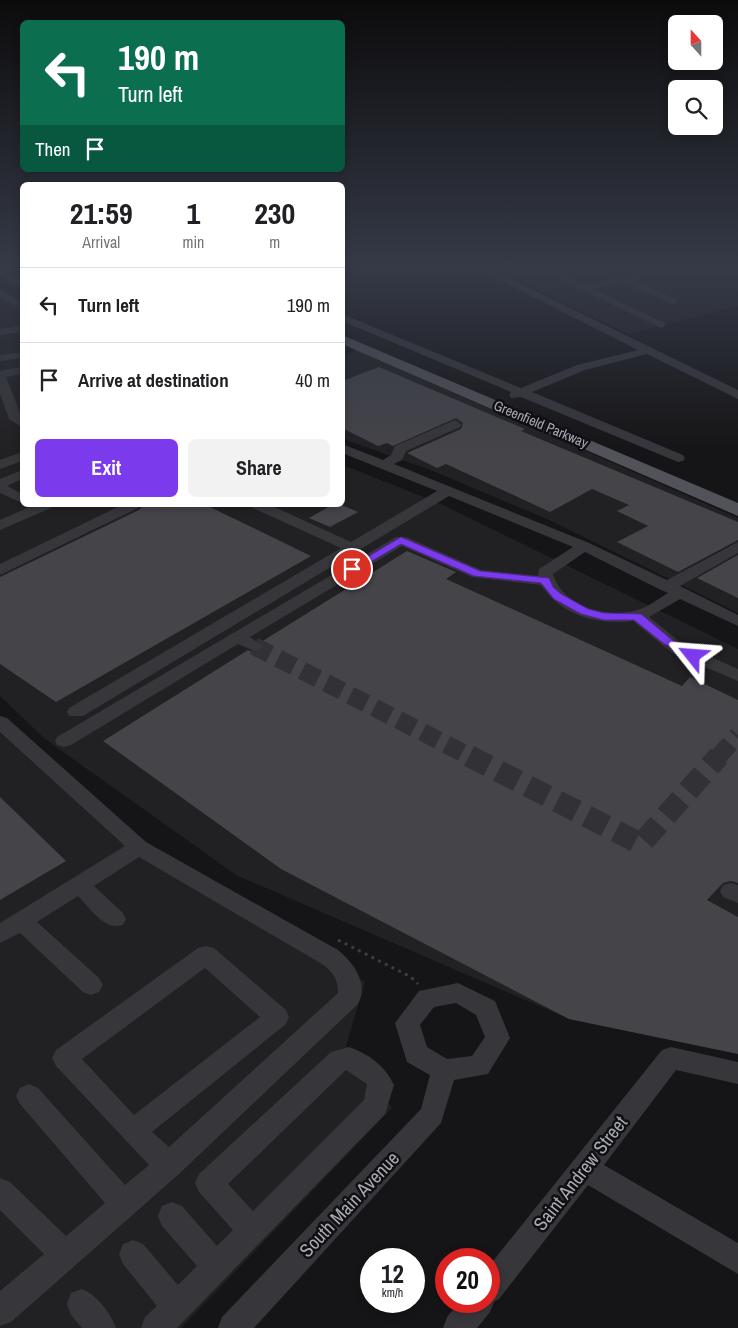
<!DOCTYPE html>
<style>
body{margin:0;font-family:"Archivo Narrow",sans-serif;background:#f2f2f2;color:#202124;height:100vh;display:flex;flex-direction:column;font-size:19px;white-space:nowrap}
*{box-sizing:border-box;margin:0}
p{font-size:16px;color:#757577}
.icon{flex:none;width:28px;height:28px;fill:none;stroke:currentColor;stroke-width:2;stroke-linecap:round;stroke-linejoin:round}
.map{position:relative;flex:1;overflow:hidden}
.sheet{position:absolute;left:20px;top:182px;width:325px;height:325px;display:flex;flex-direction:column;background:#fff;border-radius:8px;box-shadow:0 2px 8px #0003}
.sheet>*{flex:none}
.guide{position:absolute;left:20px;top:20px;width:325px;height:152px;border-radius:8px;box-shadow:0 2px 8px #0003;background:#0b6e4f;color:#fff;overflow:hidden}
.needle{width:32px;rotate:339deg}
.controls{position:absolute;left:668px;top:15px;display:grid;gap:10px}
.controls a{display:grid;place-items:center;width:55px;height:55px;border-radius:8px;background:#fff;box-shadow:0 2px 8px #0003;font-size:25px}
.speed{position:absolute;left:360px;top:1248px;display:flex;gap:10px;font-size:25px;font-weight:700;text-align:center}
.speed>*{display:grid;place-content:center;width:65px;height:65px;border-radius:50%;background:#fff;box-shadow:0 2px 8px #0003;line-height:1}
.speed small{font-size:12px;font-weight:400}
.speed .limit{border:8px solid #d22;background:#fff;color:#111}
.pin{position:absolute;display:grid;place-items:center;width:42px;height:42px;color:#fff;margin:-21px;border:2px solid #fff;border-radius:50%;box-shadow:0 1px 5px #0007}
.me{position:absolute;width:55px;margin:-28px;rotate:298deg;stroke-linejoin:round;filter:drop-shadow(0 0 4px #0008)}
.turn{display:flex;align-items:center;gap:18px;height:105px;padding:0 15px;font-size:22px}
.turn .icon{width:65px;height:65px;stroke-width:2.5}
.turn b{display:block;font-size:35px;line-height:42px}
.then{display:flex;align-items:center;height:48px;padding:0 15px;background:#0003;gap:10px;font-size:19px}
.eta{display:flex;justify-content:space-evenly;align-items:center;height:85px;text-align:center}
.eta b{font-size:30px;font-weight:700;line-height:35px}
.cta{display:flex;gap:10px;margin-top:auto;padding:10px 15px}
.cta a{flex:1;height:58px;border-radius:8px;background:#7c3aed;color:#fff;font-size:20px;font-weight:700;line-height:58px;text-align:center}
.cta a+a{background:#f2f2f2;color:#202124}
ul{padding:0;list-style:none}
li{display:flex;align-items:center;gap:15px;height:75px;padding:0 15px;border-top:1px solid #e0e0e0}
li div{flex:1}
li b{display:block;font-size:19px}
li em{font-style:normal}
.map>svg:first-child{display:block}
.built{fill:#212023}
.building{fill:#444449}
.lines{fill:none;stroke-linecap:round;stroke-linejoin:round}
.minor-tunnel-far1{stroke:#323236;stroke-width:18;stroke-dasharray:18 9;stroke-linecap:butt}
.minor-tunnel{stroke:#323236;stroke-width:22;stroke-dasharray:22 11;stroke-linecap:butt}
.path{stroke:#3c3d41;stroke-width:3;stroke-dasharray:3 4.5;stroke-linecap:butt}
.minor{fill:#36363b;fill-rule:evenodd}
.major{fill:#525259;fill-rule:evenodd}
.route{fill:#7c3aed;stroke:#51269a}
.labels{text-anchor:middle;stroke-width:5;stroke-linejoin:round;paint-order:stroke}
.far-street-label{font-size:14px;fill:#a7aab5;stroke:#100f11}
.near-street-label{font-size:19px;fill:#a7aab5;stroke:#100f11}
</style>
<div class="map">
<svg width="738" height="1328" viewBox="0 0 738 1328">
<rect width="100%" height="100%" fill="#151416"/>
<!-- built -->
<g class="built">
<polygon points="486,266 738,266 738,306 629,334"/>
<polygon points="0,288 22,302 22,505 342,505 343,465 441,504 738,649 738,1054 569,1019 236,875 45,739 0,696"/>
<polygon points="357,350 738,518 738,613 547,519 433,471 343,439 343,356"/>
<polygon points="0,728 118,836 365,982 346,1046 392,1108 181,1328 0,1328"/>
</g>
<!-- building -->
<g class="building">
<polygon points="379,367 525,429 521,431 738,522 738,540 678,572 617,542 648,526 617,511 629,505 592,489 550,512 446,464 437,468 407,453 461,429 463,423 456,418 393,446 387,443 378,446 342,428 342,381"/>
<polygon points="144,505 206,505 311,556 56,702 0,664 0,577 139,510"/>
<polygon points="332,505 342,505 358,512 330,527 309,518"/>
<polygon points="407,551 456,572 446,579 682,686 690,677 738,700 738,883 731,881 723,883 707,900 738,917 738,1054 569,1019 281,869 103,741 248,650 254,653 262,651 265,646 261,642"/>
<polygon points="738,555 738,598 697,578"/>
<polygon points="0,797 66,861 0,900"/>
</g>
<g class="lines">
<!-- minor-tunnel-far1 -->
<g class="minor-tunnel-far1">
<polyline points="254,646 471,757"/>
<polyline points="718,757 738,735"/>
</g>
<!-- minor-tunnel -->
<polyline class="minor-tunnel" points="469,756 641,844 719,756"/>
<!-- path -->
<polyline class="path" points="338,940 411,977 418,984"/>
<!-- minor -->
<g class="minor">
<polygon points="342,266 355,266 342,271"/>
<polygon points="472,266 484,266 738,390 738,399 647,354 585,370 532,392 683,455 685,458 683,461 678,462 521,397 511,398 509,395 511,392 342,321 342,314 521,388 577,365 638,350"/>
<polygon points="560,266 574,266 572,268 559,272 585,285 670,266 686,266 634,280 676,299 676,303 672,304 623,282 593,289 665,323 666,325 661,328 545,272"/>
<polygon points="709,266 722,266 738,269 738,275 726,273"/>
<polygon points="0,269 22,282 22,289 0,276"/>
<polygon points="0,289 22,303 22,310 0,297"/>
<polygon points="22,326 22,332 0,335 0,329"/>
<polygon points="22,352 22,358 0,361 0,355"/>
<polygon points="22,367 22,374 6,377 22,418 22,427 9,419 0,394 0,371"/>
<path d="M455 420 461 424 460 427 406 451 402 460 394 464 589 543 667 580 738 542V553L680 586 738 615V626L680 599 649 617 684 645 738 669V681L672 653 633 621C597 625 562 616 541 585L472 577 402 546 250 637 263 646 260 650 254 651 238 644 71 745 64 747 57 745 55 741 57 737 396 537H406L481 570 538 576 539 569 573 547 449 496 83 716H69L67 712 69 708 341 548 253 508 251 505H270L351 542 437 491 342 453V444L383 460 391 455 395 446ZM585 552 661 590 668 593C658 599 648 607 637 610 607 619 562 606 553 574Z"/>
<polygon points="22,452 22,461 0,469 0,460"/>
<polygon points="22,470 22,479 7,486 22,494 22,503 0,493 0,479"/>
<polygon points="34,505 53,505 51,508 0,530 0,520"/>
<polygon points="122,505 140,505 138,508 0,575 0,564"/>
<path d="M0 716 7 718 146 842 338 950C354 963 369 984 358 1004L179 1174 11 1322 0 1326V1291L44 1254 0 1210V1178L10 1182 66 1236 105 1203 20 1104 16 1096 20 1088 29 1084 38 1088 125 1185 149 1165 56 1066 52 1058 56 1050 198 948 206 946 214 948 286 1010 289 1017 286 1024 152 1132 169 1147 338 993C338 979 333 972 322 964L139 857 94 886 123 913 126 919 123 925C104 931 90 908 78 896L37 922 99 978 103 985 99 992 91 995 83 992 20 933 0 943V923L125 846 0 732ZM205 968 260 1017 134 1115 82 1059Z"/>
<polygon points="731,883 738,885 738,903 723,897 720,891 723,885"/>
<path d="M458 983 495 1001 510 1038 488 1074 454 1080 441 1123 254 1328H218L222 1317 421 1109 430 1075 407 1062 395 1023 419 991ZM456 1003 476 1015 485 1037 472 1056 447 1059 427 1047 420 1025 434 1007Z"/>
<path d="M349 1047C369 1054 385 1066 394 1085L385 1114 177 1328H141L145 1317 157 1306 123 1264 119 1254 123 1244 133 1240 143 1244 178 1285 197 1266 162 1226 158 1216 162 1206 172 1202 182 1206 217 1246 233 1230 199 1192 195 1183 199 1174 331 1052ZM346 1070 367 1084 364 1100 253 1211 228 1184Z"/>
<polygon points="671,1047 738,1062 738,1084 676,1070 604,1165 738,1243 738,1274 588,1185 499,1299 494,1302 490,1312 477,1328 443,1328 447,1317 460,1301 489,1301 489,1266 662,1050"/>
<path d="M82 1289C98 1296 110 1312 116 1328H82L71 1315 67 1304 71 1293Z"/>
</g>
<!-- major -->
<polygon class="major" points="342,335 738,503 738,516 342,344"/>
</g>
<!-- sky -->
<linearGradient id="sky" x2="0" y2="1"><stop stop-color="#0c0b0c"/><stop offset="0.59" stop-color="#353a47"/><stop offset="1" stop-color="#353a47" stop-opacity="0"/></linearGradient>
<rect width="738" height="452" fill="url(#sky)"/>
<!-- route -->
<polygon class="route" points="401,537 480,571 549,578 553,587 561,594 588,609 604,613 641,614 671,639 699,656 693,659 689,658 663,643 634,620 604,620 581,614 554,599 541,583 474,576 401,544 355,571 347,569"/>
<g class="labels">
<!-- far-street labels -->
<g class="far-street-label">
<text transform="translate(541 424) rotate(23)" y="5">Greenfield Parkway</text>
</g>
<!-- near-street labels -->
<g class="near-street-label">
<text transform="translate(580 1173) rotate(-52)" y="7">Saint Andrew Street</text>
<text transform="translate(349 1204) rotate(-47)" y="7">South Main Avenue</text>
</g>
</g>
</svg>
<div class="controls">
<a><svg class="needle" viewBox="-14 -14 28 28"><path d="M0-13l5 13h-10z" fill="#e53935"/><path d="M0 13l5-13h-10z" fill="#757577"/></svg></a>
<a><svg class="icon" aria-label="search" viewBox="0 0 24 24"><circle cx="10" cy="10" r="6"/><path d="M15 15l6 6"/></svg></a>
</div>
<div class="speed"><div>12<small>km/h</small></div><div class="limit">20</div></div>
<div class="pin" style="left:352px;top:569px;background:#d93025"><svg class="icon" aria-label="arrive" viewBox="0 0 24 24"><path d="M6 21V4h12l-3 4 3 4H6"/></svg></div>
<svg class="me" style="left:693px;top:656px" viewBox="-20 -20 40 40"><path d="M0-17L14 15 0 8-14 15z" fill="#7c3aed" stroke="#fff" stroke-width="4"/></svg>
<div class="guide">
<div class="turn"><svg class="icon" aria-label="left" viewBox="0 0 24 24"><path d="M17 20v-9H6M10 6l-5 5 5 5"/></svg><div><b>190 m</b>Turn left</div></div>
<div class="then">Then<svg class="icon" aria-label="arrive" viewBox="0 0 24 24"><path d="M6 21V4h12l-3 4 3 4H6"/></svg></div>
</div>
<section class="sheet">
<div class="eta">
<div><b>21:59</b><p>Arrival</p></div>
<div><b>1</b><p>min</p></div>
<div><b>230</b><p>m</p></div>
</div>
<ul>
<li><svg class="icon" aria-label="left" viewBox="0 0 24 24"><path d="M17 20v-9H6M10 6l-5 5 5 5"/></svg><div><b>Turn left</b></div><em>190 m</em></li>
<li><svg class="icon" aria-label="arrive" viewBox="0 0 24 24"><path d="M6 21V4h12l-3 4 3 4H6"/></svg><div><b>Arrive at destination</b></div><em>40 m</em></li>
</ul>
<div class="cta"><a>Exit</a><a>Share</a></div>
</section>
</div>
